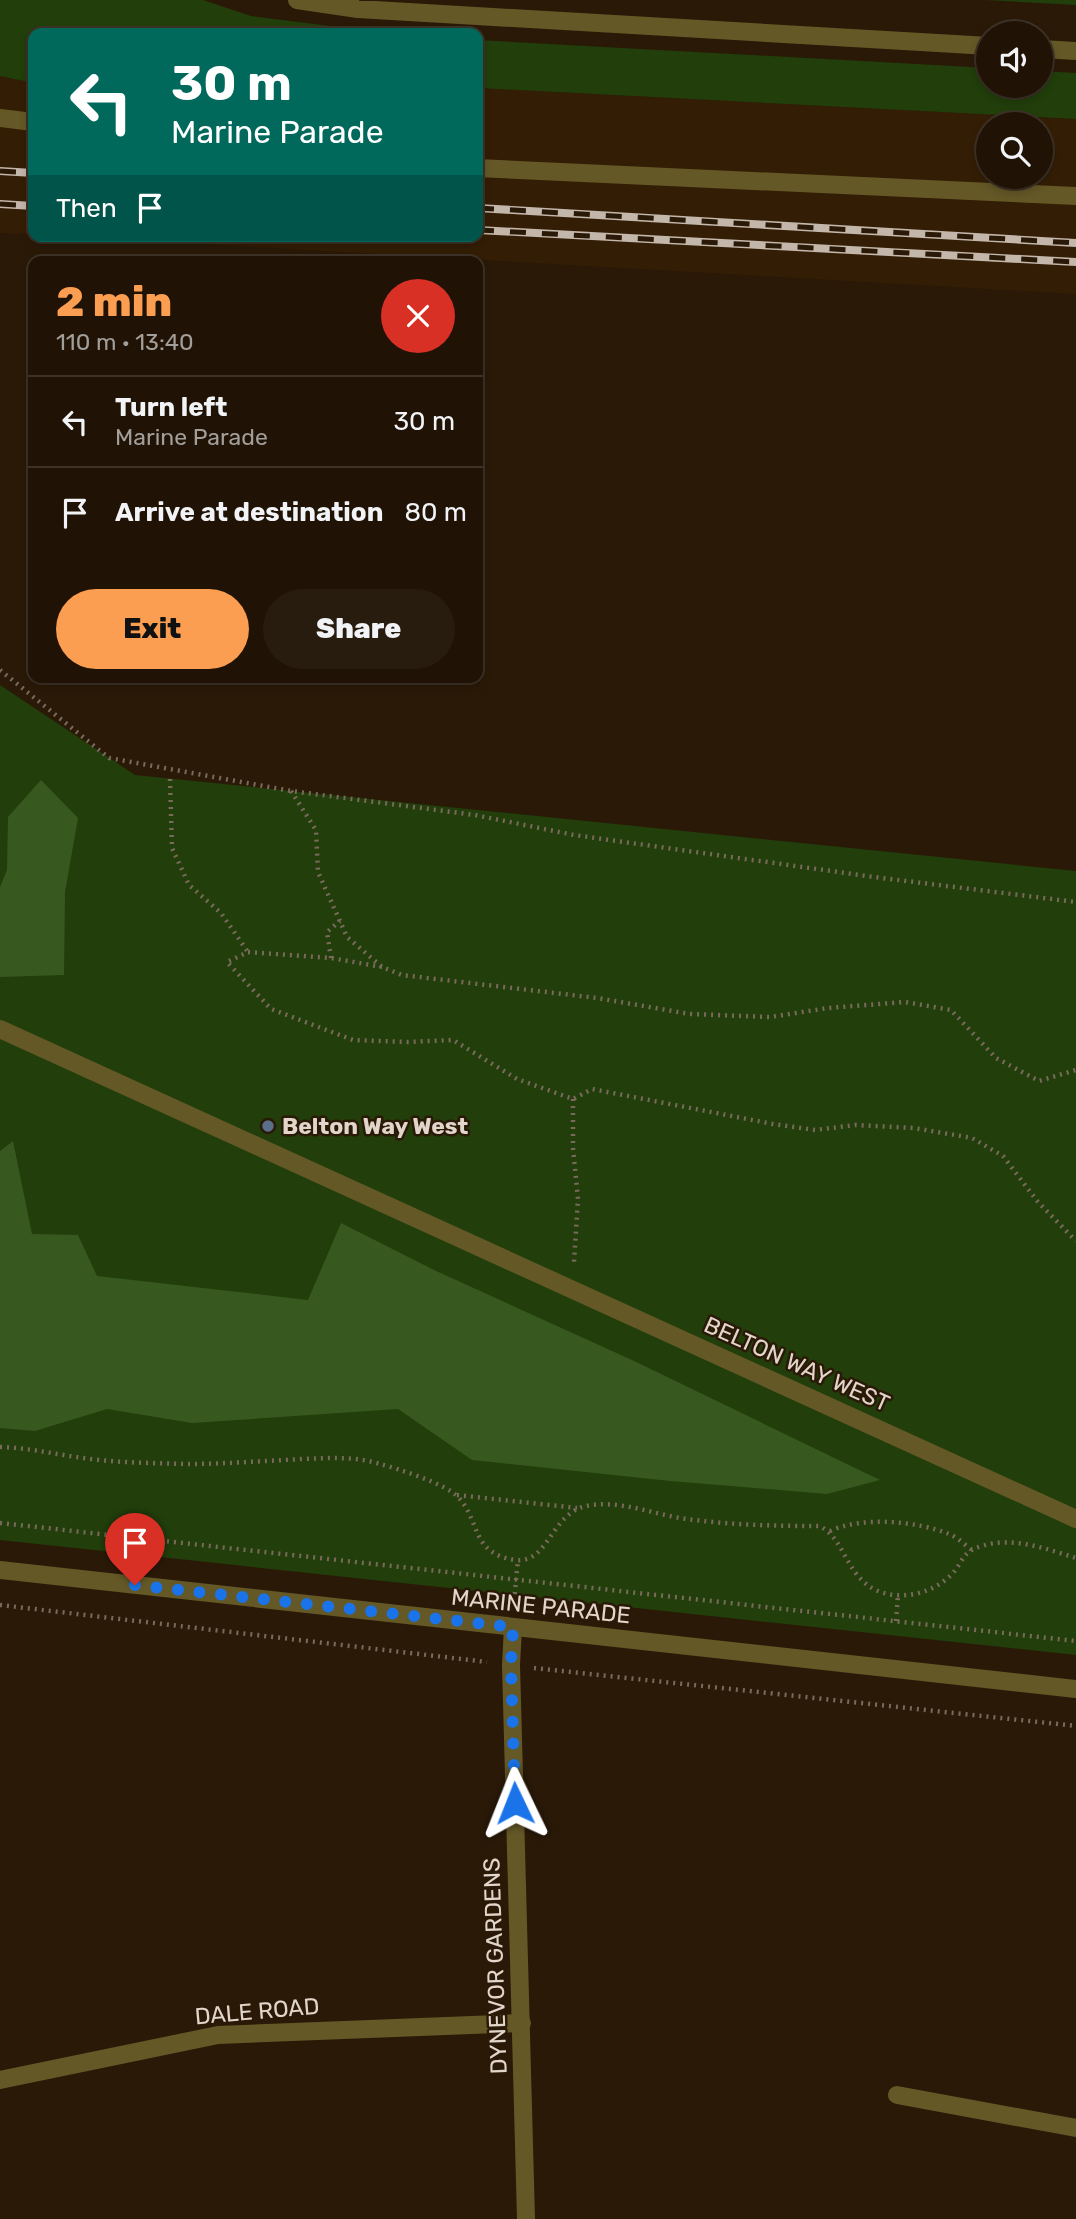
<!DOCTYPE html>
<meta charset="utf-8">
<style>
body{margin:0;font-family:Rubik,sans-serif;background:#281c0f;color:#f1f3f6;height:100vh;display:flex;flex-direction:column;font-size:26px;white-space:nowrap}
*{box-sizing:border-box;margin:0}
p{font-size:23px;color:#a29e9a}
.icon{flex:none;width:38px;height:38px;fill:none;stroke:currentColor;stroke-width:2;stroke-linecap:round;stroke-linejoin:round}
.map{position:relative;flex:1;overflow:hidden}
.sheet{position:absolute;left:28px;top:256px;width:455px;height:427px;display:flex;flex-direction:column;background:#201305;border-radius:14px;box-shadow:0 4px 10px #0003,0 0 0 2px #3d3227}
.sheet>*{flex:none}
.guide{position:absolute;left:28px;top:28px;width:455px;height:214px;border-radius:14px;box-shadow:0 4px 10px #0003,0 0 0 2px #3d3227;background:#00695c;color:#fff;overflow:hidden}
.buttons{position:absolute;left:976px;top:21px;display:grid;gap:14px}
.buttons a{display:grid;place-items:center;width:77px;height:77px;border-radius:50%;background:#201305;box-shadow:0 4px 10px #0003,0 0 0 2px #3d3227;font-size:35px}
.pin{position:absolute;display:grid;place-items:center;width:60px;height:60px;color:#fff;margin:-72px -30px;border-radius:50% 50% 50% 0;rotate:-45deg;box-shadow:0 0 7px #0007}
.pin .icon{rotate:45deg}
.me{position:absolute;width:77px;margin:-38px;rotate:358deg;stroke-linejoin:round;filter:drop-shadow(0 0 5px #0008)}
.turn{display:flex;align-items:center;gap:24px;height:147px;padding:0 28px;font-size:32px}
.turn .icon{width:91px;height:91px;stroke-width:2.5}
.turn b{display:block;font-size:49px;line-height:60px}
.then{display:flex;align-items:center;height:66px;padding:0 28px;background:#0003;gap:14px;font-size:26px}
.round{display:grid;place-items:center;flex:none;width:74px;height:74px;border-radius:37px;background:#281c0f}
.head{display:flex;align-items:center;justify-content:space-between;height:119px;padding:0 28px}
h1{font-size:42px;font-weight:800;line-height:52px;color:#fb9e51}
.cta{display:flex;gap:14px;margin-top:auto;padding:14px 28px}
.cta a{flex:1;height:80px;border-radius:42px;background:#fb9e51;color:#111;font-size:28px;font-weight:800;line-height:80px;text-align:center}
.cta a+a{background:#281c0f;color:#f1f3f6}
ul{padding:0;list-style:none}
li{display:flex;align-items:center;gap:21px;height:91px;padding:0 28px;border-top:2px solid #3d3227}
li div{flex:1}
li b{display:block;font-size:26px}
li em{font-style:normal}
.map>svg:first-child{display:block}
.built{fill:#331d05;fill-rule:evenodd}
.green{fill:#213e0b}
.forest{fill:#37591f}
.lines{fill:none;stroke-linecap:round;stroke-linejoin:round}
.path{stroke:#796a5b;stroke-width:4.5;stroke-dasharray:2 5;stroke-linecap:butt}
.minor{stroke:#645827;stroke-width:18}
.rail-casing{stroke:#c3b6aa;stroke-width:8}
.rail{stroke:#2a1907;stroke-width:5;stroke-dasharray:16;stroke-linecap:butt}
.route{stroke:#1a73e8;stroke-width:12;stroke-dasharray:0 21.6}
.service-dot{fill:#5c6f8a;stroke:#2a1907;stroke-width:2.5}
.labels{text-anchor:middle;stroke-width:5;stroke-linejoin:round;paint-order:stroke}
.poi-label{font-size:23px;font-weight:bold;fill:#e2d6cb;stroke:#2a1907;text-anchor:start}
.street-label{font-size:23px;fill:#e2d6cb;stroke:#2a1907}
</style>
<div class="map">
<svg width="1076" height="2219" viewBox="0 0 1076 2219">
<rect width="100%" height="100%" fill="#2a1907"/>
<!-- built -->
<g class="built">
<polygon points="0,76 33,83 33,234 0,233"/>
<path d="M478 88 1076 119V294L64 236H478ZM989 124H1041V177H989Z"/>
</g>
<!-- green -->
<g class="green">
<polygon points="0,0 203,0 251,16 386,33 33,33 33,83 0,76"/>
<polygon points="985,0 1076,0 1076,5"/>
<polygon points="478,40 989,68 989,86 1041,86 1041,71 1076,73 1076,119 478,88"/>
<polygon points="0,685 135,775 1076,871 1076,1655 0,1540"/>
</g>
<!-- forest -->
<g class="forest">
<polygon points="41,780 78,818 65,892 64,975 0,977 0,887 7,870 8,817"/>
<polygon points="13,1141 32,1234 78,1235 97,1276 308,1300 341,1223 434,1270 632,1360 880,1480 827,1494 670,1481 472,1460 398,1409 192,1423 107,1409 35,1431 0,1428 0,1151"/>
</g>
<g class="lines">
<!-- path -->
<g class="path">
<polyline points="0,670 109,758 291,791 475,815 574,835 874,877 1076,902"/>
<polyline points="170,779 172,848 189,885 221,913 248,952"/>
<polyline points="291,791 316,830 318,872 347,937 382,967 402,975 597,998 690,1014 770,1017 828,1008 905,1002 951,1010 996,1058 1039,1081 1076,1070"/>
<polyline points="331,958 327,932 340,921"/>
<polyline points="382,967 331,958 248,952 227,962 271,1009 353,1040 407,1042 453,1040 517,1079 573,1099 592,1089 773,1124 815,1130 855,1125 914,1128 972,1138 1003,1156 1038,1202 1076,1241"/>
<polyline points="573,1099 573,1148 578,1199 574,1262"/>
<path d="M0 1447C34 1448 66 1457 100 1460 128 1463 157 1463 185 1464 224 1464 263 1461 302 1459 329 1458 354 1456 380 1464 399 1469 446 1484 458 1497 481 1521 470 1553 515 1560 551 1564 550 1509 592 1505 625 1501 655 1515 687 1519 730 1525 775 1526 819 1526 845 1537 845 1577 878 1591 902 1601 934 1593 952 1574 964 1561 961 1552 982 1546 1012 1536 1047 1549 1076 1558"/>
<polyline points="457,1495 577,1508"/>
<polyline points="0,1523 1076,1641"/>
<path d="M830 1531C862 1516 917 1521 949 1534 957 1537 965 1545 972 1550"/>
<polyline points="514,1601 518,1560"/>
<polyline points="0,1605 487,1662"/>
<polyline points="896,1621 898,1595"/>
<polyline points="534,1668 1076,1726"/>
</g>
<!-- minor -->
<g class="minor">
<polyline points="297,0 358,9 989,46"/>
<polyline points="1041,49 1076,51"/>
<polyline points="0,118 33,122"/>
<polyline points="478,168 1076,196"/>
<polyline points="0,1029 1076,1519"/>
<polyline points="0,1570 1076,1689"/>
<polyline points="513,1627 511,1665 526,2219"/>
<polyline points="0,2080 218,2035 522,2023"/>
<polyline points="897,2095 1076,2128"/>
</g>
<!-- rail casing -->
<g class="rail-casing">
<g id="rail">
<polyline points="0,171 33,173"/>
<polyline points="0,204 33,206"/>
<polyline points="478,208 1076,243"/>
<polyline points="478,230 1076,262"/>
</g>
</g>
<!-- rail -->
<use href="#rail" class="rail"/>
</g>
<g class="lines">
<!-- route -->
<polyline class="route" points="135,1585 513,1627 511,1665 515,1803"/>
</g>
<!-- markers -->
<circle class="service-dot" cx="268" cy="1126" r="7"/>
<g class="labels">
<!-- poi labels -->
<g class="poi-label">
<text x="282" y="1134">Belton Way West</text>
</g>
<!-- street labels -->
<g class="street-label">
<text transform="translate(797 1364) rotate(24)" y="8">BELTON WAY WEST</text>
<text transform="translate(541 1606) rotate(6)" y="8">MARINE PARADE</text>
<text transform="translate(495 1966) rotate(-92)" y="8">DYNEVOR GARDENS</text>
<text transform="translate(257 2011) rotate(-5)" y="8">DALE ROAD</text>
</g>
</g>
</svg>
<div class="buttons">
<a><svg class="icon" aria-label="sound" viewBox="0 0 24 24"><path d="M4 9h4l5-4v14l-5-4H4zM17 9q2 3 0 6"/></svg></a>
<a><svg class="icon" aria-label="search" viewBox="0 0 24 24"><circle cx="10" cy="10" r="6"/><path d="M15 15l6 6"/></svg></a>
</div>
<div class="pin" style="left:135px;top:1585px;background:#d93025"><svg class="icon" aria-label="arrive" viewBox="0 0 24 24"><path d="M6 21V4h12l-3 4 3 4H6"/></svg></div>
<svg class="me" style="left:515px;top:1803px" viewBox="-20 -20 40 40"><path d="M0-17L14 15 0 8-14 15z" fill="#1a73e8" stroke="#fff" stroke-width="4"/></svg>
<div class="guide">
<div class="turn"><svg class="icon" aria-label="left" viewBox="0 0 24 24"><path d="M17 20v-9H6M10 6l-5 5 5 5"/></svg><div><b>30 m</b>Marine Parade</div></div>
<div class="then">Then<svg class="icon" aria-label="arrive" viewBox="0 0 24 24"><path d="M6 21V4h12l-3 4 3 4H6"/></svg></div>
</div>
<section class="sheet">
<div class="head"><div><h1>2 min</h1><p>110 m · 13:40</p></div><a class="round" style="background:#d93025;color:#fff"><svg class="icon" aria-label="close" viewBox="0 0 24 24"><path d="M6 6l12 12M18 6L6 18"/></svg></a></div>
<ul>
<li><svg class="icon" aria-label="left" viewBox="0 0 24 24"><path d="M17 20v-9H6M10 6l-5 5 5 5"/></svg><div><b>Turn left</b><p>Marine Parade</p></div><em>30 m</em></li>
<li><svg class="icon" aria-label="arrive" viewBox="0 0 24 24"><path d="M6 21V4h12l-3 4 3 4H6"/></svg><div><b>Arrive at destination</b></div><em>80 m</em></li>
</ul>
<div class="cta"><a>Exit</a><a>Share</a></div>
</section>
</div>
